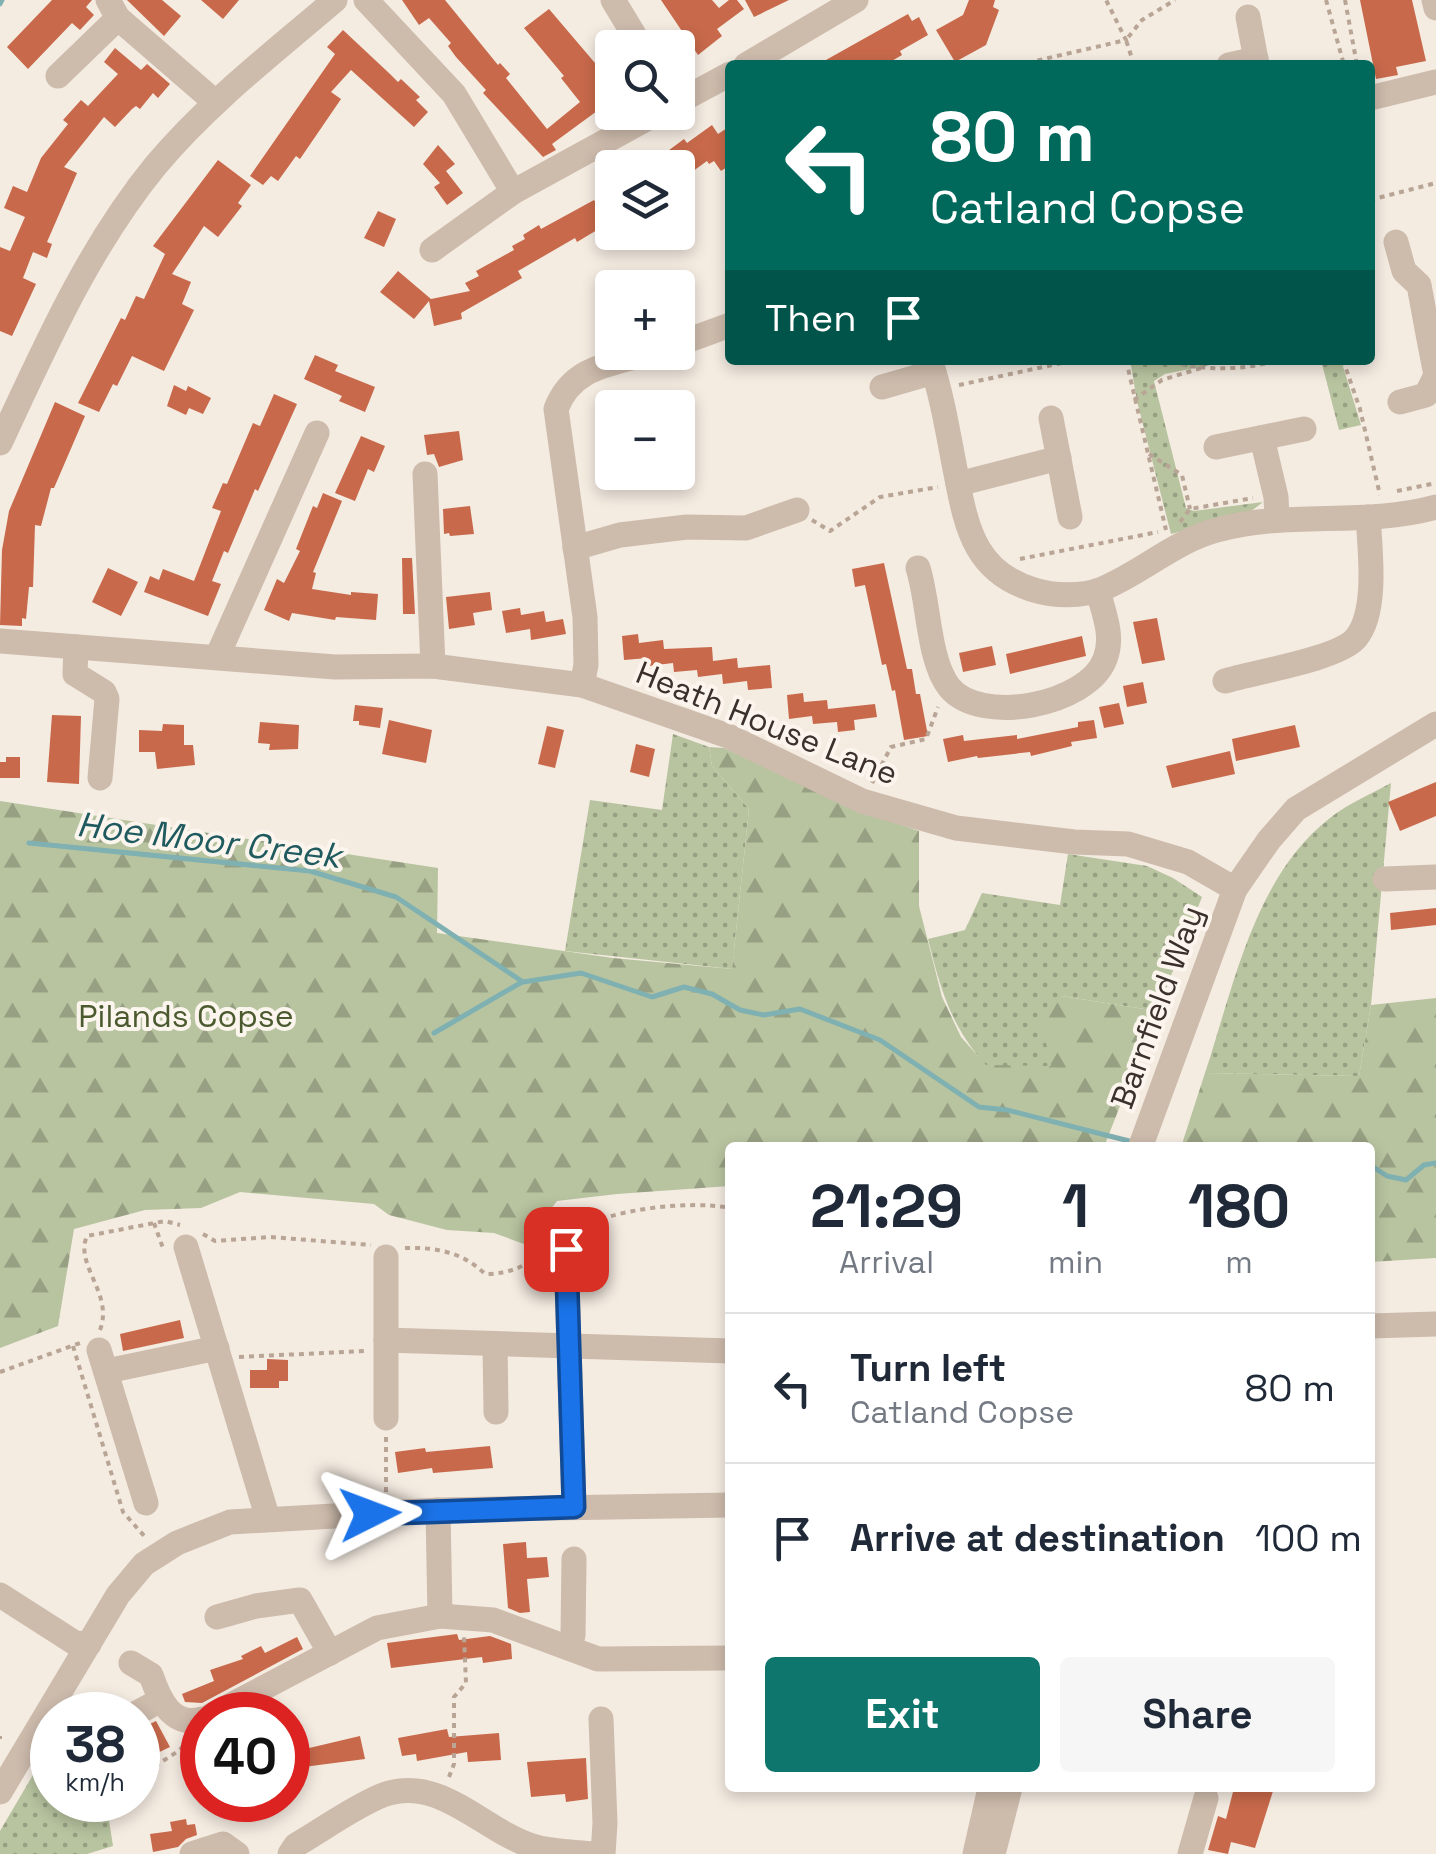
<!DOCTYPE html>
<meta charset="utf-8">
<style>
body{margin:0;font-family:"Space Grotesk",sans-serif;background:#f6f6f7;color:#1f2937;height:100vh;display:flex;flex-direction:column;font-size:38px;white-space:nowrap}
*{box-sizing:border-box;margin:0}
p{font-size:32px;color:#747a83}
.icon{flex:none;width:55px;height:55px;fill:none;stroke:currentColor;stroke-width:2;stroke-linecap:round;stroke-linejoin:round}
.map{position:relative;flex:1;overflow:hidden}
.drawer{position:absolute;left:725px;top:1142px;width:650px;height:650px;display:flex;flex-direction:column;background:#fff;border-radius:10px;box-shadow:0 5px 15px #0003}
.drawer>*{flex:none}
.hud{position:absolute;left:725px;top:60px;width:650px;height:305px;border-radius:10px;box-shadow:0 5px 15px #0003;background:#00695c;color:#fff;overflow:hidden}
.controls{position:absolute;left:595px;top:30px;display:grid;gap:20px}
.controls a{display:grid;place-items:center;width:100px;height:100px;border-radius:10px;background:#fff;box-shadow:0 5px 15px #0003;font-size:50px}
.speed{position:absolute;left:30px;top:1692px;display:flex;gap:20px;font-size:50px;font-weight:700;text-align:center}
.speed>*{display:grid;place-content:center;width:130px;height:130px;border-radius:50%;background:#fff;box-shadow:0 5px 15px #0003;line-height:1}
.speed small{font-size:25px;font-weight:400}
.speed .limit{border:15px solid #d22;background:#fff;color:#111}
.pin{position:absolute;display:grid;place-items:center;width:85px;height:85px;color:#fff;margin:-42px;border-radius:20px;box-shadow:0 5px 15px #0006}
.me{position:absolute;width:110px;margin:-55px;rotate:87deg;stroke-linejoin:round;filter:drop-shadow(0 0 8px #0008)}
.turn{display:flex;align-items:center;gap:35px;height:210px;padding:0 40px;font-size:45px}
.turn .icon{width:130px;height:130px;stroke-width:2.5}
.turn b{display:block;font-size:70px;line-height:85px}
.then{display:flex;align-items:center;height:95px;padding:0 40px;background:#0003;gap:20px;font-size:38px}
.eta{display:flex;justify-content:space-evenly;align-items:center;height:170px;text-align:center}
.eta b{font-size:60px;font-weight:800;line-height:70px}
.primary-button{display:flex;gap:20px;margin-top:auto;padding:20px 40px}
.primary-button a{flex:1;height:115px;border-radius:10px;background:#0f766e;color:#fff;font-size:40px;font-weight:800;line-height:115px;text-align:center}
.primary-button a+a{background:#f6f6f7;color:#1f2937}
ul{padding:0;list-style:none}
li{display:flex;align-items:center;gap:30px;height:150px;padding:0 40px;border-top:2px solid #e0e1e3}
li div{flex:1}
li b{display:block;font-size:38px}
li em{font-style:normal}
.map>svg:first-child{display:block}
.grass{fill:url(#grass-dots)}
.forest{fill:url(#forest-firs)}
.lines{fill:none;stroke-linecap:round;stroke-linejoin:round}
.stream{stroke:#7fb0b2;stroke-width:5}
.building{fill:#c8694b}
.path{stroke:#b9a596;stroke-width:4;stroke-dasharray:5 5;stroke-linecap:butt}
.minor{stroke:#cdbbac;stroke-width:25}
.route-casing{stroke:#114b97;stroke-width:25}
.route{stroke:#1a73e8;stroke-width:18}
.labels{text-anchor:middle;stroke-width:8;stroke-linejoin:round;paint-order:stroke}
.street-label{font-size:32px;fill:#3b302b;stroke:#fbf5ee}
.park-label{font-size:32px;fill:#4a5a2e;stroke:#fbf5ee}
.water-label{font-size:35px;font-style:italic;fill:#1f5a5e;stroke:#fbf5ee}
</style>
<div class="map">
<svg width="1436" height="1854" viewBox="0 0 1436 1854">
<defs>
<pattern id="grass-dots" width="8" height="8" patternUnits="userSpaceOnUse" patternTransform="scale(2.5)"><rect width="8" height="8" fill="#b8c4a0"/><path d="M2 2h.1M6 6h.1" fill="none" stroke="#97a083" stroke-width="1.8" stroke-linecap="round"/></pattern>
<pattern id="forest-firs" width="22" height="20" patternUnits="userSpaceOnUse" patternTransform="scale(2.5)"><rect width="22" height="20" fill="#b8c4a0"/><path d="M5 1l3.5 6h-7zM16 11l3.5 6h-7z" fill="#97a083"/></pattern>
</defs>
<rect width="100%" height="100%" fill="#f4ebe1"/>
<!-- grass -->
<g class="grass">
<polygon points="1130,360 1235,360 1165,374 1154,381 1186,508 1194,511 1263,502 1250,512 1171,534 1137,401"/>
<polygon points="1321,360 1341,360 1361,425 1339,430"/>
<polygon points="673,734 709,747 712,766 749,809 732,969 565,951 590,800 662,810"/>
<path d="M1391 783 1371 1005 1359 1076 1205 1073C1234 986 1254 877 1330 818 1347 804 1371 794 1391 783Z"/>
<path d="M1068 854 1147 866 1173 878 1202 897 1157 1011 1061 996 1051 1066H986C950 1024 941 991 928 939L965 930 982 893 1060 905Z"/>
<polygon points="40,1763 52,1775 52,1800 79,1800 91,1812 106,1801 113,1846 87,1854 0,1854 0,1831"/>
</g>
<!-- forest -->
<g class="forest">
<polygon points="709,747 724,748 855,809 919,831 919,906 942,997 961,1037 986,1065 1051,1066 1040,1014 1061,996 1157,1011 1104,1147 730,1148 730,1186 617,1194 557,1201 524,1244 494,1233 447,1230 389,1215 374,1204 240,1192 201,1208 145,1210 74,1229 58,1326 0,1348 0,801 438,868 437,933 613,958 732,969 749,809 712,766"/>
<polygon points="1436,998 1436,1258 1370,1262 1370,1148 1181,1147 1205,1073 1359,1076 1371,1005"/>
</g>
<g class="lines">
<!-- stream -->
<g class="stream">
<polyline points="0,4 2,0"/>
<polyline points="29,843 310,871 396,897 523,982 581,973 652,997 684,987 712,994 740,1010 764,1015 800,1009 880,1040 979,1107 1007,1110 1133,1142"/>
<polyline points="434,1033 522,982"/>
<polyline points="1370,1165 1387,1176 1406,1180 1424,1165 1436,1163"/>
</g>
</g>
<!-- building -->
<g class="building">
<polygon points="52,0 92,0 86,7 94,15 80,30 72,23 28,69 7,47"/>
<polygon points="127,0 162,0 181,16 164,36"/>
<polygon points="201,0 239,0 223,19"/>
<polygon points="402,0 445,0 498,65 500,63 510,74 506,78 547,129 580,102 561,78 564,76 524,28 549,9 612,83 612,100 552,144 556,150 543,157 483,93 486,90 456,57 448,46 451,43 429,18 419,25"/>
<polygon points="661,0 712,0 719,8 729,0 737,0 744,9 717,29 722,36 698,55"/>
<polygon points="745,0 789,0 754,17"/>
<polygon points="969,0 995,0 993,7 999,10 986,45 955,62 936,30 963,15"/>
<polygon points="1360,0 1412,0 1426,61 1396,67 1398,75 1376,79"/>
<polygon points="908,14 912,21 919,17 928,35 900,51 902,55 885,65 817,65"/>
<polygon points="343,30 390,74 398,82 401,79 420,97 416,100 428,112 414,127 351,70 331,92 341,99 300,159 296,156 278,181 271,176 263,185 250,176 335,54 327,47"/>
<polygon points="115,48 141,70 147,64 170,84 158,98 153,93 140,109 136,106 132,109 115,127 104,117 64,167 77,173 47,242 52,244 47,258 33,252 23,278 36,284 12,336 0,331 0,247 10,251 25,217 4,208 13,186 27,192 41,158 68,124 63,120 81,100 88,106 118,74 104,62"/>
<polygon points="712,125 718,134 730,126 730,165 721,171 714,161 709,164 707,161 678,182 678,168 645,168 684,139 687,143"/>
<polygon points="438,145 455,164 446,171 463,193 447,205 434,187 440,183 423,164"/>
<polygon points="218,160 251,185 238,203 242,206 218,237 204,226 172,274 191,282 182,304 194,310 164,371 132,356 117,386 113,384 99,412 78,403 121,318 125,320 136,296 144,299 165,254 153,246"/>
<polygon points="612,194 612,221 577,242 575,238 518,271 522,278 461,313 462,319 434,326 429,301 414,319 380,292 398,271 431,299 470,291 465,283 479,276 476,271 514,250 512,246 525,239 523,235 539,225 541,229 594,200 596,203"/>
<polygon points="378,211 396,219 384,247 364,238"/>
<polygon points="315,355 338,365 335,371 375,387 365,412 339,401 342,396 304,379"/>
<polygon points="174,385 186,391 188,386 211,398 203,414 189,408 186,415 167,406"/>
<polygon points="274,394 297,404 258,491 255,489 228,553 224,551 212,581 221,584 208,616 144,592 150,576 159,580 163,569 194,581 221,511 212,508 223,483 227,484 253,423 260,426"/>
<polygon points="55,402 85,416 54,488 51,488 41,526 35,525 33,587 29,587 26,619 22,618 22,626 0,625 2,550 9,511"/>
<polygon points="459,431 463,460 439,467 434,454 427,455 424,435"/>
<polygon points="361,436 385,446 374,472 368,469 355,501 335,493"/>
<polygon points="323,493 342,501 313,572 316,573 312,589 351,595 351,592 378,594 376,620 336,617 335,620 292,613 289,621 264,610 277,579 284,583 300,551 296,549 313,506 317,508"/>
<polygon points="470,506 474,534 450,536 449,533 444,534 443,509"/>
<polygon points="402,558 412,558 415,614 403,614"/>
<polygon points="884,563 907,669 912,669 916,694 920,694 928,736 904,740 895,690 892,691 886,664 882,665 865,585 855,587 852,569"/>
<polygon points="108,568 138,582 121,616 92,602"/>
<polygon points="490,592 492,610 473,613 475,625 449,629 446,597"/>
<polygon points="520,608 521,615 544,611 546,622 563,619 566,634 531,640 530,629 506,633 502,611"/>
<polygon points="1157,618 1165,660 1142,664 1133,622"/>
<polygon points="638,634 639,643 663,640 664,649 712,647 713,661 737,658 738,668 770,665 772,688 748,690 747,681 723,684 722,674 698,677 697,670 674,672 673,663 649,666 648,658 624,660 622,636"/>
<polygon points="1082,636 1086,656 1010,674 1006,654"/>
<polygon points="992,646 996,665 963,672 959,653"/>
<polygon points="1143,682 1147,703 1127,707 1123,686"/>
<polygon points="803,693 804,702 827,700 828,709 875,704 877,717 854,720 855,730 838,732 837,722 813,724 812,716 789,719 787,695"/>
<polygon points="1119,703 1124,724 1104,728 1099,707"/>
<polygon points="355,705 383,708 380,728 359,725 359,721 353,721"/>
<polygon points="52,715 81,716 79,784 47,782"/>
<polygon points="389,720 432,730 426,763 382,754"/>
<polygon points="1094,720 1097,738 1071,742 1072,746 1031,756 1030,752 978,758 977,756 948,762 943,739 963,735 964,741 1017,735 1017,739 1078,727 1078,722"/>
<polygon points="260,722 299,725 298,749 269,750 270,744 258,743"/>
<polygon points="163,724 184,725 184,745 193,745 195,765 157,769 155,752 139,752 139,730 162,731"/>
<polygon points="1295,725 1300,747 1236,761 1232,739"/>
<polygon points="547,726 564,730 555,768 538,764"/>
<polygon points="636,744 655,749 649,777 630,772"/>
<polygon points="1230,751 1235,774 1172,788 1166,766"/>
<polygon points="6,757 20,757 20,778 0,778 0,762 6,762"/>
<polygon points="1436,782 1436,816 1400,831 1388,802"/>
<polygon points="1436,908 1436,925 1391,930 1390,913"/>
<polygon points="180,1320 184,1338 123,1351 120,1334"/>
<polygon points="267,1359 288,1360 288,1381 279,1381 279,1388 250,1388 250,1370 267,1370"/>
<polygon points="490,1446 493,1468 433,1473 432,1468 398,1473 395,1452 425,1448 426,1452"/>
<polygon points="526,1542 527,1558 547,1557 549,1577 527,1579 530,1612 520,1613 508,1608 503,1544"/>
<polygon points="457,1634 459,1640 490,1636 511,1644 512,1659 483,1663 482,1657 391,1668 387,1643"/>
<polygon points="297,1637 303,1649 202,1703 185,1702 182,1694 214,1681 210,1670 243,1659 241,1656 261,1646 265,1653"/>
<polygon points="156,1721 170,1747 149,1757 138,1730"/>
<polygon points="447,1729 449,1737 499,1733 501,1760 468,1762 467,1752 417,1761 416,1754 402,1756 398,1738"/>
<polygon points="360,1736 365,1759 288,1769 288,1753"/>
<polygon points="586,1758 588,1799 566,1802 565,1794 531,1797 527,1762"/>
<polygon points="1234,1788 1274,1788 1255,1848 1231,1842 1228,1854 1208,1850 1218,1816 1226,1819"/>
<polygon points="186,1819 187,1825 195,1824 197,1835 186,1839 178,1847 153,1852 150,1834 172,1831 170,1822"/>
</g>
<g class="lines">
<!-- path -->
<g class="path">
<polyline points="1326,0 1344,65"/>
<polyline points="1345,0 1357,65"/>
<polyline points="1018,65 1126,40 1106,0"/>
<polyline points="1134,65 1126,40 1142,20 1175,0"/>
<polyline points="1370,200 1436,183"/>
<polyline points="1126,360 1166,530"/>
<path d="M1161 360C1199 370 1240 372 1278 360"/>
<polyline points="1343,360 1360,409 1380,495"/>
<polyline points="959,385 1076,360"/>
<polyline points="1134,400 1162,380 1201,368"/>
<polyline points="1149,454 1182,475 1190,509"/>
<polyline points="1397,491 1436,483"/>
<polyline points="812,520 830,531 880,497 938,487"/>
<polyline points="1180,522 1190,509 1253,498"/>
<polyline points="1020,559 1158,532"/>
<polyline points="872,783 891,747 926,739 938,707"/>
<polyline points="154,1223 164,1251"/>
<path d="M574 1231C610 1209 689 1200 730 1208"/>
<polyline points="203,1234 215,1241 270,1237 371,1245"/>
<path d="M405 1248C435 1247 463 1252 485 1274 510 1274 526 1266 546 1251"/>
<path d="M100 1330C114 1294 74 1265 87 1236L165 1221 180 1225"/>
<polyline points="73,1346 123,1512 146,1538"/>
<polyline points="239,1357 365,1351"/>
<polyline points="0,1372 80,1343"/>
<polyline points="386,1437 386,1493"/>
<polyline points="729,1455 730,1463"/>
<polyline points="0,1736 0,1739"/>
<polyline points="138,1777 180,1750 187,1740"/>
<polyline points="449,1777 454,1764 454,1697 466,1683 464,1637"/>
<polyline points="86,1800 92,1809 104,1800"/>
</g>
<!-- minor -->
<g class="minor">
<polyline points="108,0 118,18 215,102"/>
<polyline points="366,0 454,94 513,192"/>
<polyline points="613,0 642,48"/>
<polyline points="1434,0 1436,8"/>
<polyline points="1248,17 1257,65"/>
<polyline points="746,65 856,0"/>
<polyline points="1229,65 1256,59"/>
<polyline points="58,76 118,18"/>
<polyline points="1370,98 1436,82"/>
<polyline points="678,102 730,74"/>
<polyline points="1396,242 1404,271 1419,285 1428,334 1436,375 1426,395 1400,402"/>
<polyline points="432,250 513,192 659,112"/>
<polyline points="678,344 730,325"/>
<path d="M930 360C943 397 949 440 957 479 967 531 977 573 1034 590 1053 596 1082 597 1102 589 1141 573 1175 541 1217 530 1289 510 1364 527 1436 507"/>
<polyline points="882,387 934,372"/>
<polyline points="1051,418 1070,517"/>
<polyline points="1262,438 1276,497 1277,519"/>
<path d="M0 443C45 347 88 248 156 165 208 103 273 53 335 0"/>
<polyline points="1216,447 1304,429"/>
<polyline points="425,474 433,666"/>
<polyline points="958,484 1059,458"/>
<polyline points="575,548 620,535 687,527 746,528 797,510"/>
<path d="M918 568C929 602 928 660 949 687 980 726 1088 705 1105 659 1114 636 1104 614 1098 591"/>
<polyline points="0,641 335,667 433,666 582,685 728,736 862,801 956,828 1074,842 1128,844 1188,862 1235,889"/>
<polyline points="76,647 75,674 104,692 107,699 100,778"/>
<polyline points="217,657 317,433"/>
<path d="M1225 681C1254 672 1339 659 1356 638 1378 612 1370 549 1368 517"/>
<path d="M582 685 586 665 585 617 556 409C573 365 612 365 653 352"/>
<polyline points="1385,879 1436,877"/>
<polyline points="1140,1148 1235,889 1269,840 1296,809 1436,724"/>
<polyline points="186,1247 268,1519"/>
<polyline points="566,1249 574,1507"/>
<polyline points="1370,1326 1436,1324"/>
<polyline points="386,1340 730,1351"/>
<polyline points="495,1344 496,1412"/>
<polyline points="99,1350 146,1503"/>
<polyline points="107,1371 217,1348"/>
<polyline points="386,1418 386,1257"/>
<polyline points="438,1510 440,1616"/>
<polyline points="0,1595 75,1643 89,1644"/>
<polyline points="217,1617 256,1606 300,1600 330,1653"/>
<polyline points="569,1648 573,1635 574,1559"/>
<path d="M131 1663 151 1675C159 1699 172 1728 202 1719"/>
<polyline points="133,1715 159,1701"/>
<polyline points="212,1715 377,1628 440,1616 493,1620 598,1659 730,1658"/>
<polyline points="601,1719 605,1823 603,1854"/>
<polyline points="0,1792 118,1595 144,1564 177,1543 230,1522 438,1510 730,1505"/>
<polyline points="192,1854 223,1844 237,1854"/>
<path d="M290 1854 296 1845C324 1829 353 1807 383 1795 439 1774 482 1830 532 1846 551 1852 573 1852 593 1854"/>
<polyline points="975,1854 990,1788"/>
<polyline points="993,1854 1010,1788"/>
<polyline points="1190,1854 1206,1798"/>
</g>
</g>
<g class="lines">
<!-- route casing -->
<g class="route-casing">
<polyline id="route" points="370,1514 574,1507 566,1249"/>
</g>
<!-- route -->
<use href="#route" class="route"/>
</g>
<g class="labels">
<!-- street labels -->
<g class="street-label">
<text transform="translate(767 723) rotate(22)" y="11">Heath House Lane</text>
<text transform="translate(1157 1007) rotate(-70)" y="11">Barnfield Way</text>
</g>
<!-- park labels -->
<g class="park-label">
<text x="186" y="1027">Pilands Copse</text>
</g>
<!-- water labels -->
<g class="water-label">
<text transform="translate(209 840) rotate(7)" y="12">Hoe Moor Creek</text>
</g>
</g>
</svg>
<div class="controls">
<a><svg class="icon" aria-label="search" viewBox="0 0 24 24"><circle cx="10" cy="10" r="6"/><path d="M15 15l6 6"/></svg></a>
<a><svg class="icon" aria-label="layers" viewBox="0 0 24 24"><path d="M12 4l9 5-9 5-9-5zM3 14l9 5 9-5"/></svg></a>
<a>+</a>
<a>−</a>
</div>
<div class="speed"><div>38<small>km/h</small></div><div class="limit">40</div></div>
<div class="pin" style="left:566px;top:1249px;background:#d93025"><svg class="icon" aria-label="arrive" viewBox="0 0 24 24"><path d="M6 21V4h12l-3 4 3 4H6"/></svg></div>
<svg class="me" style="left:370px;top:1514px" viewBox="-20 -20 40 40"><path d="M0-17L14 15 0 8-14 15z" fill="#1a73e8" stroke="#fff" stroke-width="4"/></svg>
<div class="hud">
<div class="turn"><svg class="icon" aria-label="left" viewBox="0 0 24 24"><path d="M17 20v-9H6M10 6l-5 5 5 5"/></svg><div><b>80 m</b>Catland Copse</div></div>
<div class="then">Then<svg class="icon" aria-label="arrive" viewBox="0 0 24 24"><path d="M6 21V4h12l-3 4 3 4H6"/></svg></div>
</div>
<section class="drawer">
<div class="eta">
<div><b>21:29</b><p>Arrival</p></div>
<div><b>1</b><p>min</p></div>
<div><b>180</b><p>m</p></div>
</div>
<ul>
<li><svg class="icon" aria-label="left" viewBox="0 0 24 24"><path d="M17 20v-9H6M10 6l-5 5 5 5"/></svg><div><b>Turn left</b><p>Catland Copse</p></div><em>80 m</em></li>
<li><svg class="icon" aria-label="arrive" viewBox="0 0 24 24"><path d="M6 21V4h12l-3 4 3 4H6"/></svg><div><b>Arrive at destination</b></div><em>100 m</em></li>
</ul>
<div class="primary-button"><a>Exit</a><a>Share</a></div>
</section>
</div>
